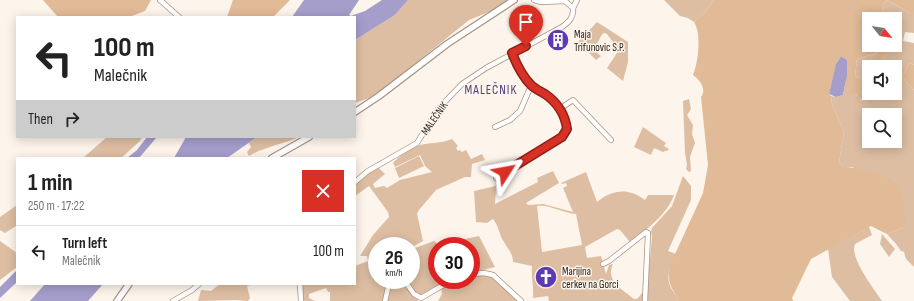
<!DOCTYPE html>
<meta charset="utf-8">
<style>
body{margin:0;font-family:"Sofia Sans Condensed",sans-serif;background:#f6f6f6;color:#222;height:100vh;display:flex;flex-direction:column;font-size:15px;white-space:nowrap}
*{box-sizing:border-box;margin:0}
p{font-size:13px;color:#767676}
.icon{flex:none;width:22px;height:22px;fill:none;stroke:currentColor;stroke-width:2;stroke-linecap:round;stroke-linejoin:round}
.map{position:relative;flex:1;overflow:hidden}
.sheet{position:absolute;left:16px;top:157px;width:340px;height:128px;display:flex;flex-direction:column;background:#fff;border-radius:0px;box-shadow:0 2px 10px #0003}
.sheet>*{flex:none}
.guide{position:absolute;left:16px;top:16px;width:340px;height:122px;border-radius:0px;box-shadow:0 2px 10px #0003;background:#fff;color:#222;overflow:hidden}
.needle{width:26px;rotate:120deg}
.controls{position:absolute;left:862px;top:12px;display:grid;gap:8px}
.controls a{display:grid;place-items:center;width:40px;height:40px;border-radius:0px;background:#fff;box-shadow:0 2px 10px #0003;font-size:20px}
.speed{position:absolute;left:368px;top:237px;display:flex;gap:8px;font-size:20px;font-weight:700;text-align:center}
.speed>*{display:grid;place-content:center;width:52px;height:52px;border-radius:50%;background:#fff;box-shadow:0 2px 10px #0003;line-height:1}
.speed small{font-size:10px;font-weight:400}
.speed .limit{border:6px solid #d22;background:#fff;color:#111}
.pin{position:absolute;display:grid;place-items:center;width:34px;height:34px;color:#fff;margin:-41px -17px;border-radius:50% 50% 50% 0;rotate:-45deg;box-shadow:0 0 4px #0007}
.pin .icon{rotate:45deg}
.me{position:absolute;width:44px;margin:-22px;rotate:56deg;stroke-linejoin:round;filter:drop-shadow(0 0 3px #0008)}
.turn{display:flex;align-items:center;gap:14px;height:84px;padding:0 12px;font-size:18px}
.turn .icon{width:52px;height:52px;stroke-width:2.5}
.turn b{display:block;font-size:28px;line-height:34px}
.then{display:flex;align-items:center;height:38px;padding:0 12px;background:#0003;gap:8px;font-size:15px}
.round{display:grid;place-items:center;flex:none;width:42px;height:42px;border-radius:0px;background:#f6f6f6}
.overview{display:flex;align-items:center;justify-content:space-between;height:68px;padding:0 12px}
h1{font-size:24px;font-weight:700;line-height:30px}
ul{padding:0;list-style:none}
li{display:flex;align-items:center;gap:12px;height:52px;padding:0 12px;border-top:1px solid #e0e0e0}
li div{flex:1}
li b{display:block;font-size:15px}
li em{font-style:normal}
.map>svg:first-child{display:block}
.green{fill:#ddbea3;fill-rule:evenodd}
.forest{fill:#e1ba97}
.water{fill:#a59ecb}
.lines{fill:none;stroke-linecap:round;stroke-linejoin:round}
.minor-casing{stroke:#aa9481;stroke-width:6}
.tertiary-casing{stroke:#aa9481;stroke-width:8}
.minor{stroke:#fff;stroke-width:4.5}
.tertiary{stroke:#fff;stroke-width:5.5}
.route-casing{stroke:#8d1f18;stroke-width:10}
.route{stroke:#d93025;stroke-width:7}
.labels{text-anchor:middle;stroke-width:3;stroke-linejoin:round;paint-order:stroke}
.poi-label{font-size:11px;fill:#241c14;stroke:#fdf4eb;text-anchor:start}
.street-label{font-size:11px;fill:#241c14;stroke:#fdf4eb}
.quarter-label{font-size:13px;letter-spacing:1px;fill:#4c3f7d;stroke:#fdf4eb}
</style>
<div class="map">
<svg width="914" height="301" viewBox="0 0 914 301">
<rect width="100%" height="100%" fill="#fdf4eb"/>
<!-- green -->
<g class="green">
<polygon points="408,0 509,0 494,10 469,20 375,96 355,103 355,40 395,15"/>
<polygon points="664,0 714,0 706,11 694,22 688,18 680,16"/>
<path d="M887 0 910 13H914V33L905 32 903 41 914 43V65L910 63 902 77 914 90V267L906 259 904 252 901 251 896 244 887 234 902 228 853 167H843L839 162 844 132 832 104 831 96 836 97 843 95 845 86H849L861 101 865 96 863 93 866 86H869V93H895V67H881L884 56 888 52 882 51 885 45H895V19H885C883 11 880 6 887 0ZM869 115H895V141H869Z"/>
<path d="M597 22 628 42V62L623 81 607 68 619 50 607 34 604 33C599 36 600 42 596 44 594 50 597 53 601 56L596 60 578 42Z"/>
<polygon points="878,53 872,67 869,67 869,77 861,79 855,76 857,59"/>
<polygon points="689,99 691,109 687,115 693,125 692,134 695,143 690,157 691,171 689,172 686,169 687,165 685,153 683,101"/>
<polygon points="643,127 666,143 664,146 669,149 667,151 665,151 663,152 654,148 651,155 634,147"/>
<polygon points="107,137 142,137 140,141 121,158 83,158"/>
<path d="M257 137H299C284 144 264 147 249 156L247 152 251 147 249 143Z"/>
<path d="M452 139 458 146 456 148 458 151 460 150 462 152 466 150 471 159 482 154 485 160 472 164 471 177H465L436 190 419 210 417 214 423 241 414 246 415 248 434 241 437 243V280H448L421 296 415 293 405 280H411V246H377V280H389L384 301H330V292H328L326 288 309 294V298L315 301H303L302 284H355V266L368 261 367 256H360L373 235 389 217 388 212 369 186 355 196V183L378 167 385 174 373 184 375 188 384 186 387 188 400 180 432 172 425 166 420 155 395 167 393 163C399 156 409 150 417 146 428 142 441 144 452 139Z"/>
<polygon points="419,156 424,166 399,178 395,168"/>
<path d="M553 171 559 183 526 203 528 205 543 204 573 212 563 188 567 186 566 183 562 184 561 183 586 172 597 202C612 190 628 187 645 200L648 195H674C667 215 646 230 630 242L620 230 617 229 585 247 587 258 601 256 606 274 609 265 613 264C605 281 622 289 634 299H637L644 291 643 301H549L548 296 533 298C534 287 531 277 532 266L513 262C513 254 508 249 504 242 499 235 499 226 493 219L487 223 476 222 474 191 496 186 495 204 538 182 537 178ZM537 206C550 204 562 213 576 214L582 245 542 252Z"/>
<path d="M683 176 691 186V200L668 251 676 254C671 264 665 277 671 288 673 292 677 296 679 301H646L652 237 651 231 652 228 672 206Z"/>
<polygon points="17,205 17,228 16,226 5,233 0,230 0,217"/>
<path d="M869 227 872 235 855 244C849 257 874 289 882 301H850L832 277 828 249Z"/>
<polygon points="882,234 895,249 889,257 880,244"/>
<polygon points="479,236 495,267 471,273 471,246 458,246 456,241"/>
<polygon points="0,241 17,253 17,267 0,280"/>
<polygon points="478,274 490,276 518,301 438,301 442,294 441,287 456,280 471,280 471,276"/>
<polygon points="391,280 401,280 414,296 419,298 418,301 387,301"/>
<polygon points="220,284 253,284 247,286 250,298 248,301 236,300 198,301 201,290 211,291"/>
</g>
<!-- forest -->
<g class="forest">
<polygon points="43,0 151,0 145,11 129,17 58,17"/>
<polygon points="233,0 290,0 273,17 227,17"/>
<path d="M714 0H914V13L912 14 887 0C880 6 883 11 885 19H869V45H885L882 51 889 52 884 56 881 67H872L877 53 857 59 855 76 861 79 869 77V86H866L863 93 865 95 859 103 856 94H849V87L845 86 847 60 841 56 837 62 829 94 831 96 832 104 844 132 839 162 843 167C857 167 893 175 900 188 906 199 904 213 905 225L902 228 887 234 871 226 811 259 792 298 793 301H679C671 285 667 285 670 265L703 193 708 165 701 97C707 89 700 80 693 75 698 63 702 34 694 22L706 11Z"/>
<polygon points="910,63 914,65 914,90 902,77"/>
</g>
<!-- water -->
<g class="water">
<polygon points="304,0 359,0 349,15 351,16 365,11 382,0 408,0 395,15 355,40 355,17 292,17"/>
<polygon points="841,56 847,60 847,75 843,95 836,97 829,94 836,64"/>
<polygon points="147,137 157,137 139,158 127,158 137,150"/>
<polygon points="186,137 257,137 227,158 174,158"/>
<polygon points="17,270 17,282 0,298 0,287"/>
<polygon points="45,284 103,284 88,301 30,301"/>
</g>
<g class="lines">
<!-- minor casing -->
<g class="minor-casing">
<g id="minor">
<polyline points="160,0 179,17"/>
<polyline points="573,8 577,0"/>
<polyline points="561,108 573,100 611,140"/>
<polyline points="495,127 510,120 520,111 531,86"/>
<path d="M496 178 562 137 567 129C566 114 557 102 545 94 541 91 535 89 531 85 523 78 516 63 512 53"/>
<path d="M355 182 368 171 417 143 438 109 462 84 486 68 562 27C569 22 574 17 573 8L565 1 541 2 534 0"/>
<polyline points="603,264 609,261 646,232 648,233 645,301"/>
<polyline points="471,274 484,273 493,275 521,301"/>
<polyline points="404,280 414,294 421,298 452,280"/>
<polyline points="300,284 301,301"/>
<polyline points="173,301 192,290 199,284"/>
<polyline points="385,301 390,280"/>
</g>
</g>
<!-- tertiary casing -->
<g class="tertiary-casing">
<g id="tertiary">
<polyline points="355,112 379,96 447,44 514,0"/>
<polyline points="272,158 309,137"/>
<polyline points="117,301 129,284"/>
</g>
</g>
<!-- minor -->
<use href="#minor" class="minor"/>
<!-- tertiary -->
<use href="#tertiary" class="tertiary"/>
</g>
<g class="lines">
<!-- route casing -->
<g class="route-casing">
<path id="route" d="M505 172 562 137 567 129C565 114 558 103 545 94 540 91 535 89 531 85 523 77 516 63 512 53L526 46"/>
</g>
<!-- route -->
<use href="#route" class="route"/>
</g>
<!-- icons -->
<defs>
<g id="building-disc" transform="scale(1.15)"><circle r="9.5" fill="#5e3ab2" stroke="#fdf4eb"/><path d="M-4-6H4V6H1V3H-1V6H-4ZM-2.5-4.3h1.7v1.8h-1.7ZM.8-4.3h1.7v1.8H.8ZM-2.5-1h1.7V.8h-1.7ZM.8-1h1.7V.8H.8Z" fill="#fff"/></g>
<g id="church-disc" transform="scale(1.15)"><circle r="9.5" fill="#5e3ab2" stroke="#fdf4eb"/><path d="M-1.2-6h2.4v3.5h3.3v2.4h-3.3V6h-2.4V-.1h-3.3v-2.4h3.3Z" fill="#fff"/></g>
</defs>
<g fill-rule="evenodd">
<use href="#building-disc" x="558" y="40"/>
<use href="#church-disc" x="546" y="277"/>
</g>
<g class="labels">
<!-- poi labels -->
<g class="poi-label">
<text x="574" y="38">Maja<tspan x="574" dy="13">Trifunovic S.P.</tspan></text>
<text x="562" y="275">Marijina<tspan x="562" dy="13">cerkev na Gorci</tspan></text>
</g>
<!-- street labels -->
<g class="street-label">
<text transform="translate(434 118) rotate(-55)" y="4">MALEČNIK</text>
</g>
<!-- quarter labels -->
<g class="quarter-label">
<text x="491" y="94">MALEČNIK</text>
</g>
</g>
</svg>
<div class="controls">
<a><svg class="needle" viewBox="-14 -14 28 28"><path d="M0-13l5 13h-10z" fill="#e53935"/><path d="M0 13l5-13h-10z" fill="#767676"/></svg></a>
<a><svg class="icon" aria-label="sound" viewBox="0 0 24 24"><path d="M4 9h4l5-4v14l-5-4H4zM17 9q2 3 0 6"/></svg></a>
<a><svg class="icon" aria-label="search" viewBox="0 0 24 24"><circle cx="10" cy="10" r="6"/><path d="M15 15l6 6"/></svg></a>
</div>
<div class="speed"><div>26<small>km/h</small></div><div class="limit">30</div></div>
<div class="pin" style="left:526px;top:46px;background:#d93025"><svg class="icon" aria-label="arrive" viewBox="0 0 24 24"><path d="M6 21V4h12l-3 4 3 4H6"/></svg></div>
<svg class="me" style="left:505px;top:172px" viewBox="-20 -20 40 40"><path d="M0-17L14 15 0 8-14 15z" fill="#d93025" stroke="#fff" stroke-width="4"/></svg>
<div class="guide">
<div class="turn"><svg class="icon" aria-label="left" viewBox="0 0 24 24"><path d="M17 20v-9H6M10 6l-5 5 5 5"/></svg><div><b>100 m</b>Malečnik</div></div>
<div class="then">Then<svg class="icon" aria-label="right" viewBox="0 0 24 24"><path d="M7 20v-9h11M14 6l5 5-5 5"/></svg></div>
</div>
<section class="sheet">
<div class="overview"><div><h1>1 min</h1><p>250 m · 17:22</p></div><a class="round" style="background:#d93025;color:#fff"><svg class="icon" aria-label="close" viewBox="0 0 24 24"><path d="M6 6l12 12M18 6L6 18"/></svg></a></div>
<ul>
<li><svg class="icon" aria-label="left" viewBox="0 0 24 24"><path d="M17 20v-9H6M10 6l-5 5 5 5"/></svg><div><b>Turn left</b><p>Malečnik</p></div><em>100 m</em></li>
</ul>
</section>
</div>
